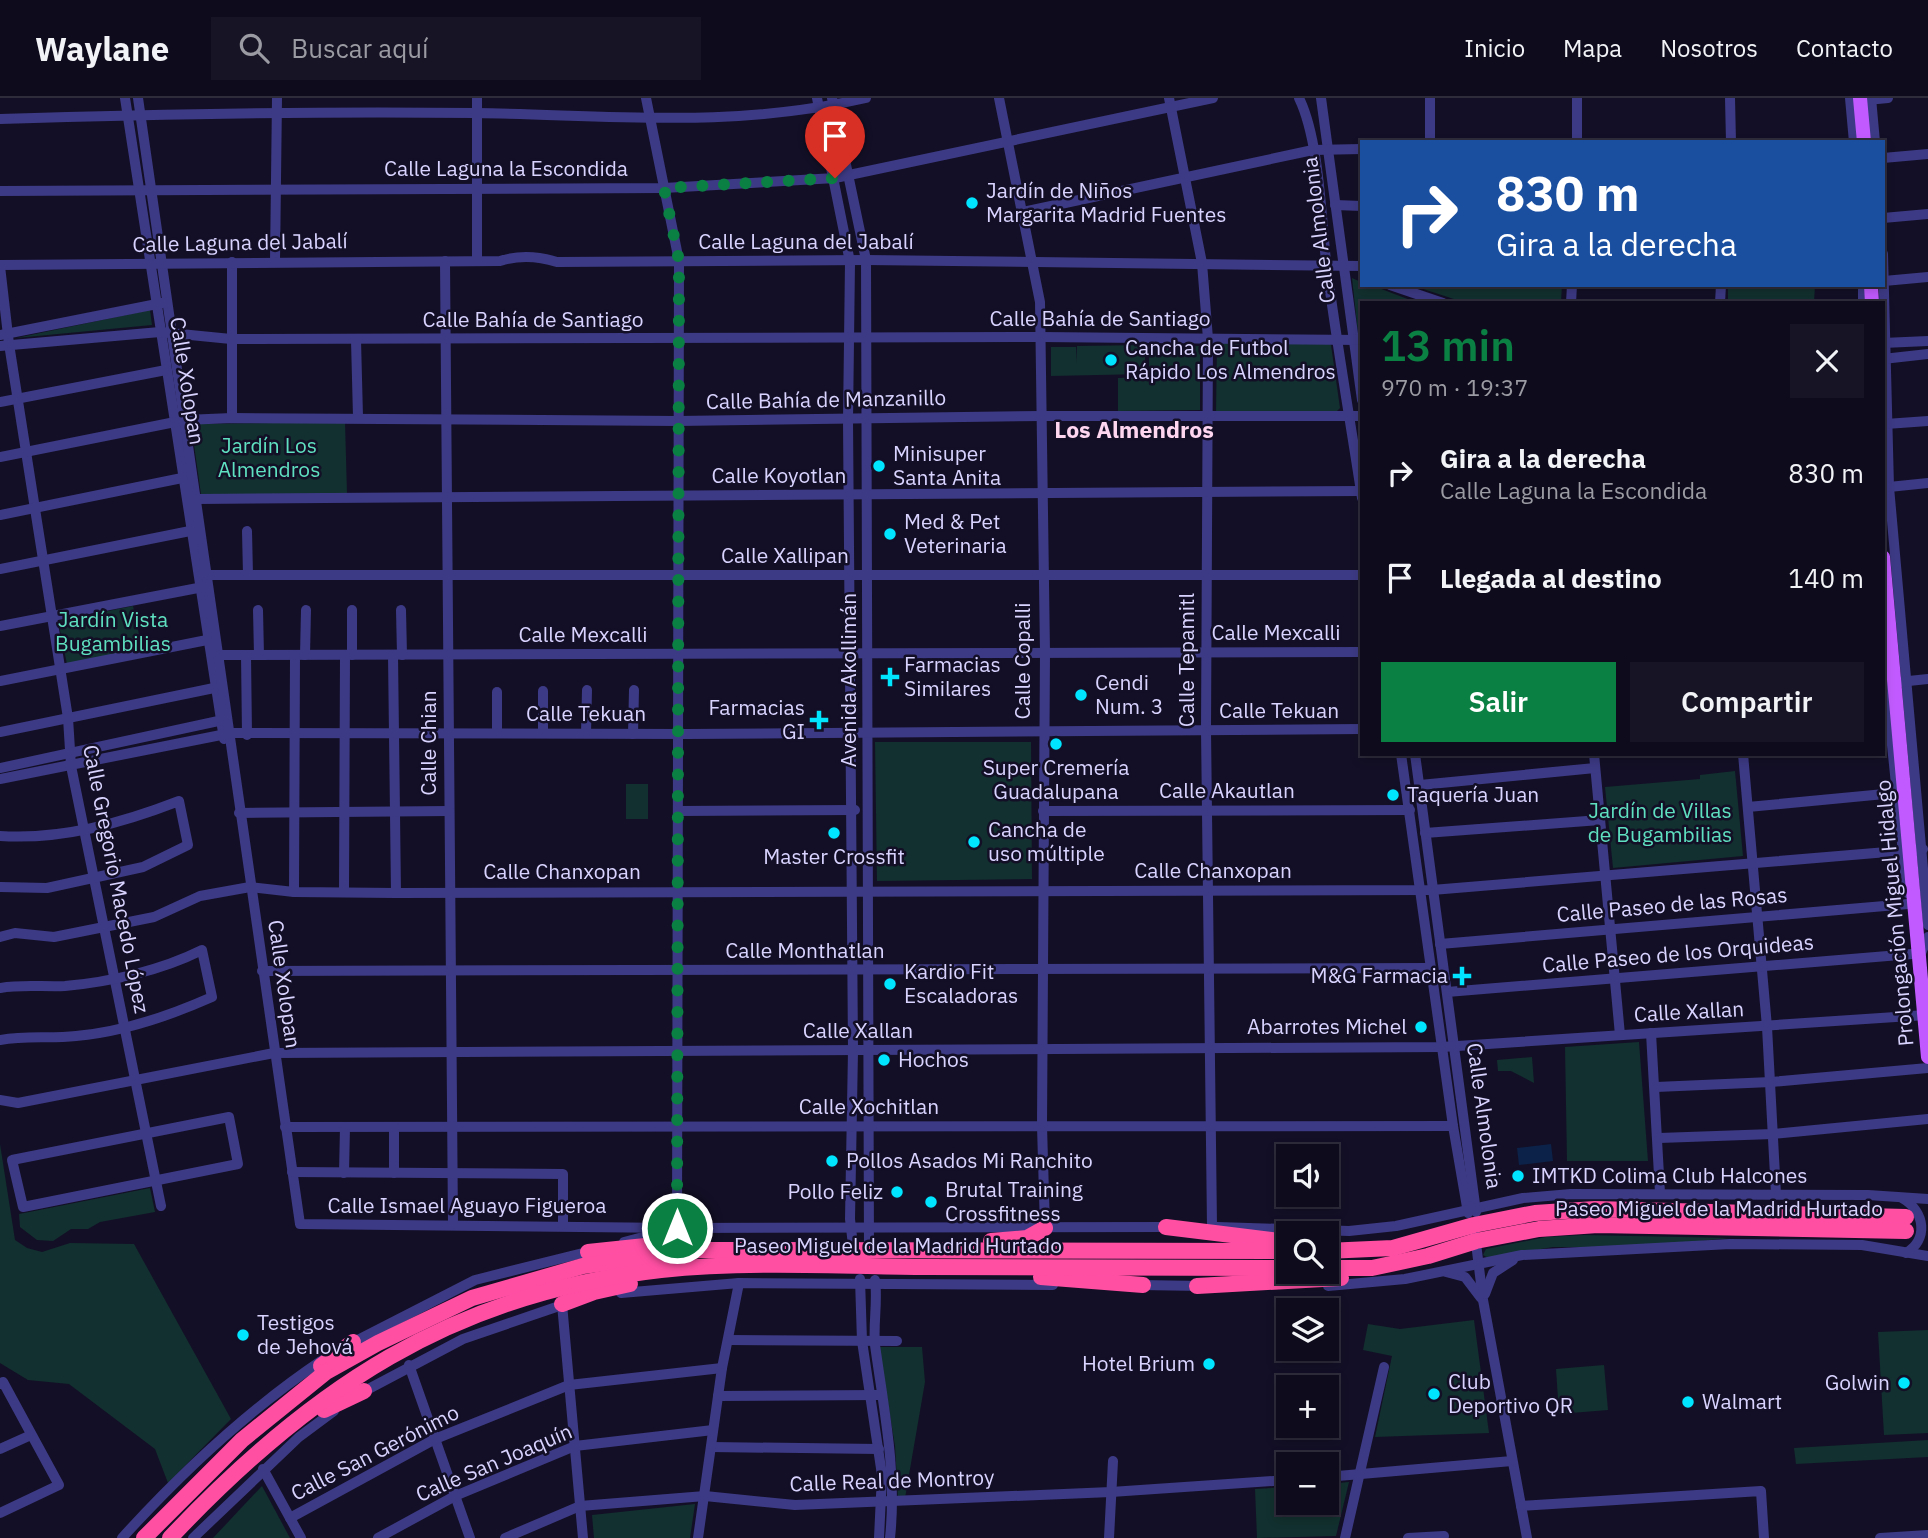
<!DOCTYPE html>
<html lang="es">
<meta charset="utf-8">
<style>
body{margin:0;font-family:"IBM Plex Sans",sans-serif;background:#171425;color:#f1f3f6;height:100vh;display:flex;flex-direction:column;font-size:26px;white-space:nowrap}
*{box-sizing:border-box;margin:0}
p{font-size:23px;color:#9b9ba3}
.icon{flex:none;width:38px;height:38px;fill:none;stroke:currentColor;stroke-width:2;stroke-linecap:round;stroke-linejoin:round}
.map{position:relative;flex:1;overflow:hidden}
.details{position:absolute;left:1360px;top:203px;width:525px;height:455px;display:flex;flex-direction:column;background:#0e0b1c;border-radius:0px;box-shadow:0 4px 10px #0003,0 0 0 2px #2e2b3b}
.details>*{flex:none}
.banner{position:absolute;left:1360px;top:42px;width:525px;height:147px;border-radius:0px;box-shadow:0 4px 10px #0003,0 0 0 2px #2e2b3b;background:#1a4fa0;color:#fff;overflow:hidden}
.controls{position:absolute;left:1276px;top:1046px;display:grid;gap:14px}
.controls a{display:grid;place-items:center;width:63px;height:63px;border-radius:0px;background:#0e0b1c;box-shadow:0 4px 10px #0003,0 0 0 2px #2e2b3b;font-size:35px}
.pin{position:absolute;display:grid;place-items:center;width:60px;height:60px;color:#fff;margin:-72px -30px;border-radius:50% 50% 50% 0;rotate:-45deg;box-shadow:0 0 7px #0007}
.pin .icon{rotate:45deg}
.me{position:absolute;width:77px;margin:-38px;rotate:0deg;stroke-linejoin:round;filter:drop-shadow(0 0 5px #0008)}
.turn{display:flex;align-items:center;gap:24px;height:147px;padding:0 21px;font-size:32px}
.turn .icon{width:91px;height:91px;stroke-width:2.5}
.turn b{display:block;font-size:49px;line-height:60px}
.round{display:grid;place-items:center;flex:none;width:74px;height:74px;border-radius:0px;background:#171425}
.overview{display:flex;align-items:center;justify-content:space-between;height:119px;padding:0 21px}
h1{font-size:42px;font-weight:600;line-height:52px;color:#0b8043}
.action{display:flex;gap:14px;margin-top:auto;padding:14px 21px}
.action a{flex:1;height:80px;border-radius:0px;background:#0b8043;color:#fff;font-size:28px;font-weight:600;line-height:80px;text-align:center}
.action a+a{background:#171425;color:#f1f3f6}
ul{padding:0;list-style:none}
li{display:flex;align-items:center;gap:21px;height:105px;padding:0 21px}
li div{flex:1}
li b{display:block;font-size:26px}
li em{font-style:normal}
header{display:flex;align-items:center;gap:42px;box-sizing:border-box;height:98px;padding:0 35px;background:#0e0b1c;border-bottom:2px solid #2e2b3b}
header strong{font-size:33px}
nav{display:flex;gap:38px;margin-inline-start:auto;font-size:24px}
.search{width:490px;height:63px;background:#171425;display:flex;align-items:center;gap:18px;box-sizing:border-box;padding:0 24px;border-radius:0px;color:#9b9ba3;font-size:26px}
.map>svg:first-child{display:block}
.green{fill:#12302f}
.water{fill:#0c2248}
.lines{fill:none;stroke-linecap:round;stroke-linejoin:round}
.minor{stroke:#3d3a85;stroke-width:10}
.major{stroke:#c25bff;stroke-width:14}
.highway{stroke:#ff4fa3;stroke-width:16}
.route{stroke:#0b8043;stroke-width:12;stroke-dasharray:0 21.6}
.poi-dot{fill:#00e5ff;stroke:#130f26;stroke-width:2.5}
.labels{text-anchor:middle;stroke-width:5;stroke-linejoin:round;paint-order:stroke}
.street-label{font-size:21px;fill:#d9d4ff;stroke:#130f26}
.poi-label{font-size:21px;fill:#d9d4ff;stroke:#130f26;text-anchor:start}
.park-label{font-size:21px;fill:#5fe0c0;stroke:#130f26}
.neighbourhood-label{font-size:23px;font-weight:bold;fill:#ffd6f0;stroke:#130f26}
</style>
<header>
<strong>Waylane</strong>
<div class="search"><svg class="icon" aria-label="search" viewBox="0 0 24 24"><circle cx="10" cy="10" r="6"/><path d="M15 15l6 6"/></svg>Buscar aquí</div>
<nav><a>Inicio</a><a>Mapa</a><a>Nosotros</a><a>Contacto</a></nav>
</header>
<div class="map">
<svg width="1928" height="1440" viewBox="0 0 1928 1440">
<rect width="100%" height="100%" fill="#130f26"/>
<!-- green -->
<g class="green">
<polygon points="1352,180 1361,184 1362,187 1371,187 1418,205 1362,205 1361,235 1358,235"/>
<polygon points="1411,187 1562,187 1561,205 1466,205"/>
<polygon points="1728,187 1815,187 1814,205 1728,205"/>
<polygon points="150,212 152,227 16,240"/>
<polygon points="1222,244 1327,244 1331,247 1340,310 1337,313 1216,314 1217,248"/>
<polygon points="1145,247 1145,276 1051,278 1051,249 1076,249 1076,265 1077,248"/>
<polygon points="1200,248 1200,312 1118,313 1118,280 1149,279 1149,249"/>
<polygon points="345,324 347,396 201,396 191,326"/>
<polygon points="133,508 142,551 67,566 58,523"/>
<polygon points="875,644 1031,644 1032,781 877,783"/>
<polygon points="1735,673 1743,758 1613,770 1605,689 1700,681 1700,677"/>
<rect x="626" y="686" width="22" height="35"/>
<polygon points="1639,944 1648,1063 1567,1063 1565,949"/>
<polygon points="1532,959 1534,985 1511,973 1498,973 1497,962"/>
<polygon points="0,1046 15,1142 27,1150 42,1154 70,1145 134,1146 231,1321 168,1385 155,1351 69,1286 28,1282 0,1265"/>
<polygon points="150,1090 155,1114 100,1124 88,1131 71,1131 53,1143 37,1142 20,1129 19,1116"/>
<polygon points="1584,1137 1729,1140 1641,1149 1553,1149 1488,1160 1483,1157 1486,1151 1546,1139"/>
<polygon points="1474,1222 1489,1335 1375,1339 1392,1258 1363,1252 1368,1226 1400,1231"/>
<polygon points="1928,1232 1928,1335 1884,1337 1878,1234"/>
<polygon points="879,1249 922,1249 925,1284 905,1400 898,1400 895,1348"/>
<polygon points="1604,1267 1608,1312 1559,1316 1556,1271"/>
<polygon points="1928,1342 1928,1359 1796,1366 1794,1350"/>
<polygon points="1349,1384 1336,1438 1257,1440 1255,1391 1288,1389 1288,1405 1326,1405 1327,1386"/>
<polygon points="262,1388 290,1440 213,1440"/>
<polygon points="695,1406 690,1440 594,1440 592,1417"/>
</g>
<!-- water -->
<polygon class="water" points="1551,1046 1553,1063 1519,1067 1517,1050"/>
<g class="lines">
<!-- minor -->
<g class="minor">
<polyline points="125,0 224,641"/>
<polyline points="138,0 300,1126 677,1130 679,163 646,0"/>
<polyline points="817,0 850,164 848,322 853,952 850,1121 854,1156"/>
<polyline points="832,0 866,162 869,1156"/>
<polyline points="999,0 1040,204 1045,555 1042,1028 1045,1130"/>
<polyline points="1169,0 1202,165 1208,241 1206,632 1212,1128"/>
<path d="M1299 0C1319 41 1321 116 1326 163 1336 242 1350 321 1362 400"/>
<polyline points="1321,0 1362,302"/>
<polyline points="1730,0 1731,44"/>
<polyline points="1850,0 1854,44"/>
<polyline points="1871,0 1875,44"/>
<polyline points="1867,2 1888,0"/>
<path d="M0 21C159 16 318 13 476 15 611 17 733 31 866 0"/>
<polyline points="1430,44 1430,0"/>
<polyline points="1577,44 1577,0"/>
<polyline points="1883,60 1928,56"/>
<polyline points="0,93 664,90 835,80 1213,0"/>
<polyline points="1335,107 1362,108"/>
<polyline points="1023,114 1313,52 1362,51"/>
<polyline points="1883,120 1928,116"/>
<polyline points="1883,156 1889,389 1928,827"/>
<polyline points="477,162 477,0"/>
<polyline points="275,163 277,0"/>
<polyline points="445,163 453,1126"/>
<polyline points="232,164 232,320"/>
<path d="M0 167 500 163C519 157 538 158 557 164L866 162 1362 168"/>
<polyline points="0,168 9,246 68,620 71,668 161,1108"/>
<polyline points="1884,183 1928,179"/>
<polyline points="1390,187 1443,205"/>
<polyline points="1863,187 1863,205"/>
<polyline points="1571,205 1572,187"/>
<polyline points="1720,205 1721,187"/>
<polyline points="0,237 162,205"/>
<polyline points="356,242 358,319"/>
<polyline points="1883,245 1928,243"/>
<polyline points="0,248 160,234 231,241 1041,239 1362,242"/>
<polyline points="1883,261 1928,256"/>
<polyline points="0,304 166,272"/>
<polyline points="1886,326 1928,323"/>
<polyline points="0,359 185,322 232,320 678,323 1042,318 1362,318"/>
<polyline points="1889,389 1928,385"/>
<polyline points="197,401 1360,393"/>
<polyline points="0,417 182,380"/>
<polyline points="247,433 248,477"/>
<polyline points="0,471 190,433"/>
<polyline points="208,477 1362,477"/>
<polyline points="258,512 259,557"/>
<polyline points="352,512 352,557"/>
<polyline points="401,512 402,557"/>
<polyline points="0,528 203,489"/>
<polyline points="220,557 1362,554"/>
<polyline points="246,557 247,637"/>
<polyline points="305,557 306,512"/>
<polyline points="393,557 396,795"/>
<polyline points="1883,558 1907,795"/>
<polyline points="0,583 207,542"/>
<polyline points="1899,584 1928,581"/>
<polyline points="497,594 497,635"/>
<polyline points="0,634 214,590"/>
<polyline points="543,635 543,593"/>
<polyline points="586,635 587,592"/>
<polyline points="633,636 634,592"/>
<polyline points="1401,656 1453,1028 1468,1115"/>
<polyline points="1415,656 1476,1114"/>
<polyline points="1594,656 1620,937"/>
<polyline points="1743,656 1767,929 1776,1096"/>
<polyline points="0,670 223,622"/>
<polyline points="0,681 231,635 686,636 1362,631"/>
<polyline points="1420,687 1595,670"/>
<polyline points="1748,709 1895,695"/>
<polyline points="678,713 855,712"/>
<polyline points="1043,713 1410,712"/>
<polyline points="239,715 449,713"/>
<polyline points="1425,735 1600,722"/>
<path d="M0 738C62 742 122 725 179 703L188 747 143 769 47 790 0 789"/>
<polyline points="344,793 345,557"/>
<polyline points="294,794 295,557"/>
<polyline points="0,839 15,835 54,839 154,819 200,798 250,789 294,794 396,795 1432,792 1923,751"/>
<polyline points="1440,846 1908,806"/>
<polyline points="1921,855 1928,839"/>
<polyline points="262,873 1431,870"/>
<path d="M0 890C22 886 43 889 65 888 111 884 162 872 202 852L212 899C169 918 123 934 76 938 50 941 26 937 0 942"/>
<polyline points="1447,894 1912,856"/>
<polyline points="1651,935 1660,1095"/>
<polyline points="1656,989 1771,984 1928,970"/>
<polyline points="0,1002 18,1005 274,955 1442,949 1926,917"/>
<polygon points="229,1019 238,1066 23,1109 12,1062"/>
<polyline points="285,1029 1453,1028"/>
<polyline points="1659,1040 1773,1036 1928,1021"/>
<polyline points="292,1074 563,1076 563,1127"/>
<polyline points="344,1075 345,1029"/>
<polyline points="394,1075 394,1029"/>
<path d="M1902 1100C1926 1114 1928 1142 1906 1155"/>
<polyline points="1217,1129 1349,1133 1396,1128 1523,1100 1571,1096 1868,1097 1928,1101"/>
<polyline points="1475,1137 1483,1202 1527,1440"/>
<polyline points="624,1144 677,1130 1173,1129"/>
<polyline points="1446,1174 1465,1179 1481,1200"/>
<polyline points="860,1181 862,1243 882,1377 879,1440"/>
<path d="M875 1182C878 1203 873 1225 875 1247 884 1312 897 1374 890 1440"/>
<polyline points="1139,1187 1203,1188"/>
<polyline points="1328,1188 1405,1181 1522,1157 1730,1146 1862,1147 1928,1158"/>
<polyline points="621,1195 739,1185 1053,1187"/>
<polyline points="1485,1196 1493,1175 1513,1162"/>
<polyline points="562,1206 583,1440"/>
<polyline points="728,1242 897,1243"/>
<polyline points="350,1246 475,1182 595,1152"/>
<polyline points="409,1267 470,1440"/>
<polyline points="0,1286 3,1284 59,1387 0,1415"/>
<polyline points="359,1296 463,1241 568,1205"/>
<polyline points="718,1298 878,1297"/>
<polyline points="711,1349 879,1351"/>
<polyline points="0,1351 31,1337"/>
<polyline points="263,1371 301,1440"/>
<polyline points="1326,1379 1512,1363"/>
<polyline points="1521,1408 1761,1393 1764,1440"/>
<polyline points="290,1420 435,1341 569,1287 722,1270"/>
<path d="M122 1440C183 1373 249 1311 324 1261"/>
<polyline points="193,1440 299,1339 334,1313"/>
<polyline points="378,1440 455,1398 575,1348 713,1332"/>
<polyline points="505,1440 580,1408 705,1398 795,1407 1111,1394 1288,1382"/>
<polyline points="698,1440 722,1270 739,1185"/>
<polyline points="1109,1440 1113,1363"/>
<polyline points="1345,1440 1384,1269"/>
<polyline points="1408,1440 1444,1438"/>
<polyline points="1880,1440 1928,1437"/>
</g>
<!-- major -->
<g class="major">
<polyline points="1860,0 1864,44"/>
<polyline points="1871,187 1872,205"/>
<polyline points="1883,459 1928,959"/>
</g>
<!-- highway -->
<g class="highway">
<polyline points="1166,1129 1288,1144"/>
<polyline points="991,1143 1027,1140 1045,1130"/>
<polyline points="1326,1153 1393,1150 1474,1127 1535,1115 1595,1111 1906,1119"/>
<polyline points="588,1154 674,1145"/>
<polyline points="1326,1170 1372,1170 1428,1158 1476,1143 1539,1131 1598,1127 1906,1133"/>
<polyline points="1041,1179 1143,1187"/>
<polyline points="1197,1188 1341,1180"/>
<polyline points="562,1206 594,1194 630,1186"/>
<polyline points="321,1268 353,1244"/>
<polyline points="324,1312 364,1293"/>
<polyline points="144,1440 242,1342 326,1274 378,1245 472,1200 583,1168 699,1152 1288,1153"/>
<path d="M170 1440C310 1291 453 1195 661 1172 748 1163 838 1168 926 1169 1047 1170 1167 1169 1288 1170"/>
</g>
</g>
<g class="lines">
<!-- route -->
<polyline class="route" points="677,1130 679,163 664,90 835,80"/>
</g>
<!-- markers -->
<g class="poi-dot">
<circle cx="972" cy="105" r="7"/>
<circle cx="1111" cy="262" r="7"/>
<circle cx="879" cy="368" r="7"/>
<circle cx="890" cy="436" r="7"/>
<path d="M886.5 568.5h7v7h7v7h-7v7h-7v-7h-7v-7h7z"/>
<circle cx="1081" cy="597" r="7"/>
<path d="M815.5 611.5h7v7h7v7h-7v7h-7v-7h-7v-7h7z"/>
<circle cx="1056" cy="646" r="7"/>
<circle cx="1393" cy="697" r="7"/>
<circle cx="834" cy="735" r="7"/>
<circle cx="974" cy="744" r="7"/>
<path d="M1458.5 867.5h7v7h7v7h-7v7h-7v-7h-7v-7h7z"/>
<circle cx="890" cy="886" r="7"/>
<circle cx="1421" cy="929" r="7"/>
<circle cx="884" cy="962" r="7"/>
<circle cx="832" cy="1063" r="7"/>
<circle cx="1518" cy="1078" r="7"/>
<circle cx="897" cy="1094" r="7"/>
<circle cx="931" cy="1104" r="7"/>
<circle cx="243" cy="1237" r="7"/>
<circle cx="1209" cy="1266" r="7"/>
<circle cx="1904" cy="1285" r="7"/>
<circle cx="1434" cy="1296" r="7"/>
<circle cx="1688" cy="1304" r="7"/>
</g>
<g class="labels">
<!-- street labels -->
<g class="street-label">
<text x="506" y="78">Calle Laguna la Escondida</text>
<text transform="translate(1319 132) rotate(-97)" y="7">Calle Almolonia</text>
<text x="806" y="151">Calle Laguna del Jabalí</text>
<text transform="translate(240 145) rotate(-1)" y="7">Calle Laguna del Jabalí</text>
<text x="1100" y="228">Calle Bahía de Santiago</text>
<text x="533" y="229">Calle Bahía de Santiago</text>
<text transform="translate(187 283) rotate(81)" y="7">Calle Xolopan</text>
<text transform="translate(826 302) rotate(-1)" y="7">Calle Bahía de Manzanillo</text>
<text x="779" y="385">Calle Koyotlan</text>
<text x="785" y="465">Calle Xallipan</text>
<text x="1276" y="542">Calle Mexcalli</text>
<text x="583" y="544">Calle Mexcalli</text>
<text transform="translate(1187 562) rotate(-90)" y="7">Calle Tepamitl</text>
<text transform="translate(1023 563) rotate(-90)" y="7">Calle Copalli</text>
<text transform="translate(849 582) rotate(-90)" y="7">Avenida Akollimán</text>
<text x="1279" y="620">Calle Tekuan</text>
<text x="586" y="623">Calle Tekuan</text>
<text transform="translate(429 645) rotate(-90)" y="7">Calle Chian</text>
<text x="1227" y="700">Calle Akautlan</text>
<text x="1213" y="780">Calle Chanxopan</text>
<text x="562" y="781">Calle Chanxopan</text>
<text transform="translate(116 781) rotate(79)" y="7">Calle Gregorio Macedo López</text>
<text transform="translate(1672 807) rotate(-5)" y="7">Calle Paseo de las Rosas</text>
<text transform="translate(1895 815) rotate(-95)" y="7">Prolongación Miguel Hidalgo</text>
<text x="805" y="860">Calle Monthatlan</text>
<text transform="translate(1678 856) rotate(-5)" y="7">Calle Paseo de los Orquideas</text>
<text transform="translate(284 886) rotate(82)" y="7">Calle Xolopan</text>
<text transform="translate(1689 914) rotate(-3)" y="7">Calle Xallan</text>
<text x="858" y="940">Calle Xallan</text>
<text x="869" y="1016">Calle Xochitlan</text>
<text transform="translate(1484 1018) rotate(82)" y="7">Calle Almolonia</text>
<text x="467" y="1115">Calle Ismael Aguayo Figueroa</text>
<text x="1719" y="1118">Paseo Miguel de la Madrid Hurtado</text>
<text x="898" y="1155">Paseo Miguel de la Madrid Hurtado</text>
<text transform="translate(375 1355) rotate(-27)" y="7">Calle San Gerónimo</text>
<text transform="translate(494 1365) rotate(-23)" y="7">Calle San Joaquín</text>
<text transform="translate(892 1383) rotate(-2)" y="7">Calle Real de Montroy</text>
</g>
<!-- poi labels -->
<g class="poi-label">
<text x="986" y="100">Jardín de Niños<tspan x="986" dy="24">Margarita Madrid Fuentes</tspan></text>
<text x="1125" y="257">Cancha de Futbol<tspan x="1125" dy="24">Rápido Los Almendros</tspan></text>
<text x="893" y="363">Minisuper<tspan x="893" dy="24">Santa Anita</tspan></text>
<text x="904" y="431">Med &amp; Pet<tspan x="904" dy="24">Veterinaria</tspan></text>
<text x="904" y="574">Farmacias<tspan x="904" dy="24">Similares</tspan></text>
<text x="1095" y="592">Cendi<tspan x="1095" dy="24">Num. 3</tspan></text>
<text x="805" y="617" text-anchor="end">Farmacias<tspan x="805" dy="24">GI</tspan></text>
<text x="1056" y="677" text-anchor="middle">Super Cremería<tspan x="1056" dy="24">Guadalupana</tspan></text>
<text x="1407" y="704">Taquería Juan</text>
<text x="988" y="739">Cancha de<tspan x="988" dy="24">uso múltiple</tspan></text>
<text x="834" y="766" text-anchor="middle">Master Crossfit</text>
<text x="904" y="881">Kardio Fit<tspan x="904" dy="24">Escaladoras</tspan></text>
<text x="1448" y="885" text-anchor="end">M&amp;G Farmacia</text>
<text x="1407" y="936" text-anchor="end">Abarrotes Michel</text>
<text x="898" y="969">Hochos</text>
<text x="846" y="1070">Pollos Asados Mi Ranchito</text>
<text x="1532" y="1085">IMTKD Colima Club Halcones</text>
<text x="945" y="1099">Brutal Training<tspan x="945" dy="24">Crossfitness</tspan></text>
<text x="883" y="1101" text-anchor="end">Pollo Feliz</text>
<text x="257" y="1232">Testigos<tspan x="257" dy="24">de Jehová</tspan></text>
<text x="1195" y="1273" text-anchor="end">Hotel Brium</text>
<text x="1448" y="1291">Club<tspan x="1448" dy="24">Deportivo QR</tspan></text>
<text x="1890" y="1292" text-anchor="end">Golwin</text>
<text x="1702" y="1311">Walmart</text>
</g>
<!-- park labels -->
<g class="park-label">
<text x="269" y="355">Jardín Los<tspan x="269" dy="24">Almendros</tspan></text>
<text x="113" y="529">Jardín Vista<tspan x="113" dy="24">Bugambilias</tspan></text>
<text x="1660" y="720">Jardín de Villas<tspan x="1660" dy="24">de Bugambilias</tspan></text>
</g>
<!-- neighbourhood labels -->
<g class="neighbourhood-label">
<text x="1134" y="340">Los Almendros</text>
</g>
</g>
</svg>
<div class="controls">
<a><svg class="icon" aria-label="sound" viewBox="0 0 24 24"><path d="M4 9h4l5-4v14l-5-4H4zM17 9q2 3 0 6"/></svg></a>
<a><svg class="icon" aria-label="search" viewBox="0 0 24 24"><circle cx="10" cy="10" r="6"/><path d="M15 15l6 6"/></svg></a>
<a><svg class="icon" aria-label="layers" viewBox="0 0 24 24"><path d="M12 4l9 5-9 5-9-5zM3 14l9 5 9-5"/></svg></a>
<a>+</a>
<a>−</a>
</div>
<div class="pin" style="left:835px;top:80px;background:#d93025"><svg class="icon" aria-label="arrive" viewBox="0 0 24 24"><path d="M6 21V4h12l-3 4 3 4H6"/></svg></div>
<svg class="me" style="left:677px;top:1130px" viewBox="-20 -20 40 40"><circle r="17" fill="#0b8043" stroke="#fff" stroke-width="3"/><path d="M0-11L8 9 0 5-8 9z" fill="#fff"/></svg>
<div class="banner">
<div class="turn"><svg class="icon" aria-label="right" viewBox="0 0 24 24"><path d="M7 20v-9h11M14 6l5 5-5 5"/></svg><div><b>830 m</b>Gira a la derecha</div></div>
</div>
<section class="details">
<div class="overview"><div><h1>13 min</h1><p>970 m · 19:37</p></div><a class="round"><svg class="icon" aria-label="close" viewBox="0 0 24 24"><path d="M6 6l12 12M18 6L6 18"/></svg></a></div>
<ul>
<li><svg class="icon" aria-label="right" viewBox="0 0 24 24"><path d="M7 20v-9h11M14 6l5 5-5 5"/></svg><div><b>Gira a la derecha</b><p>Calle Laguna la Escondida</p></div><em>830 m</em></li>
<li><svg class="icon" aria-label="arrive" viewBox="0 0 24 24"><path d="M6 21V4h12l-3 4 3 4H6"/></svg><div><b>Llegada al destino</b></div><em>140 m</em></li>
</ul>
<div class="action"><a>Salir</a><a>Compartir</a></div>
</section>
</div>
